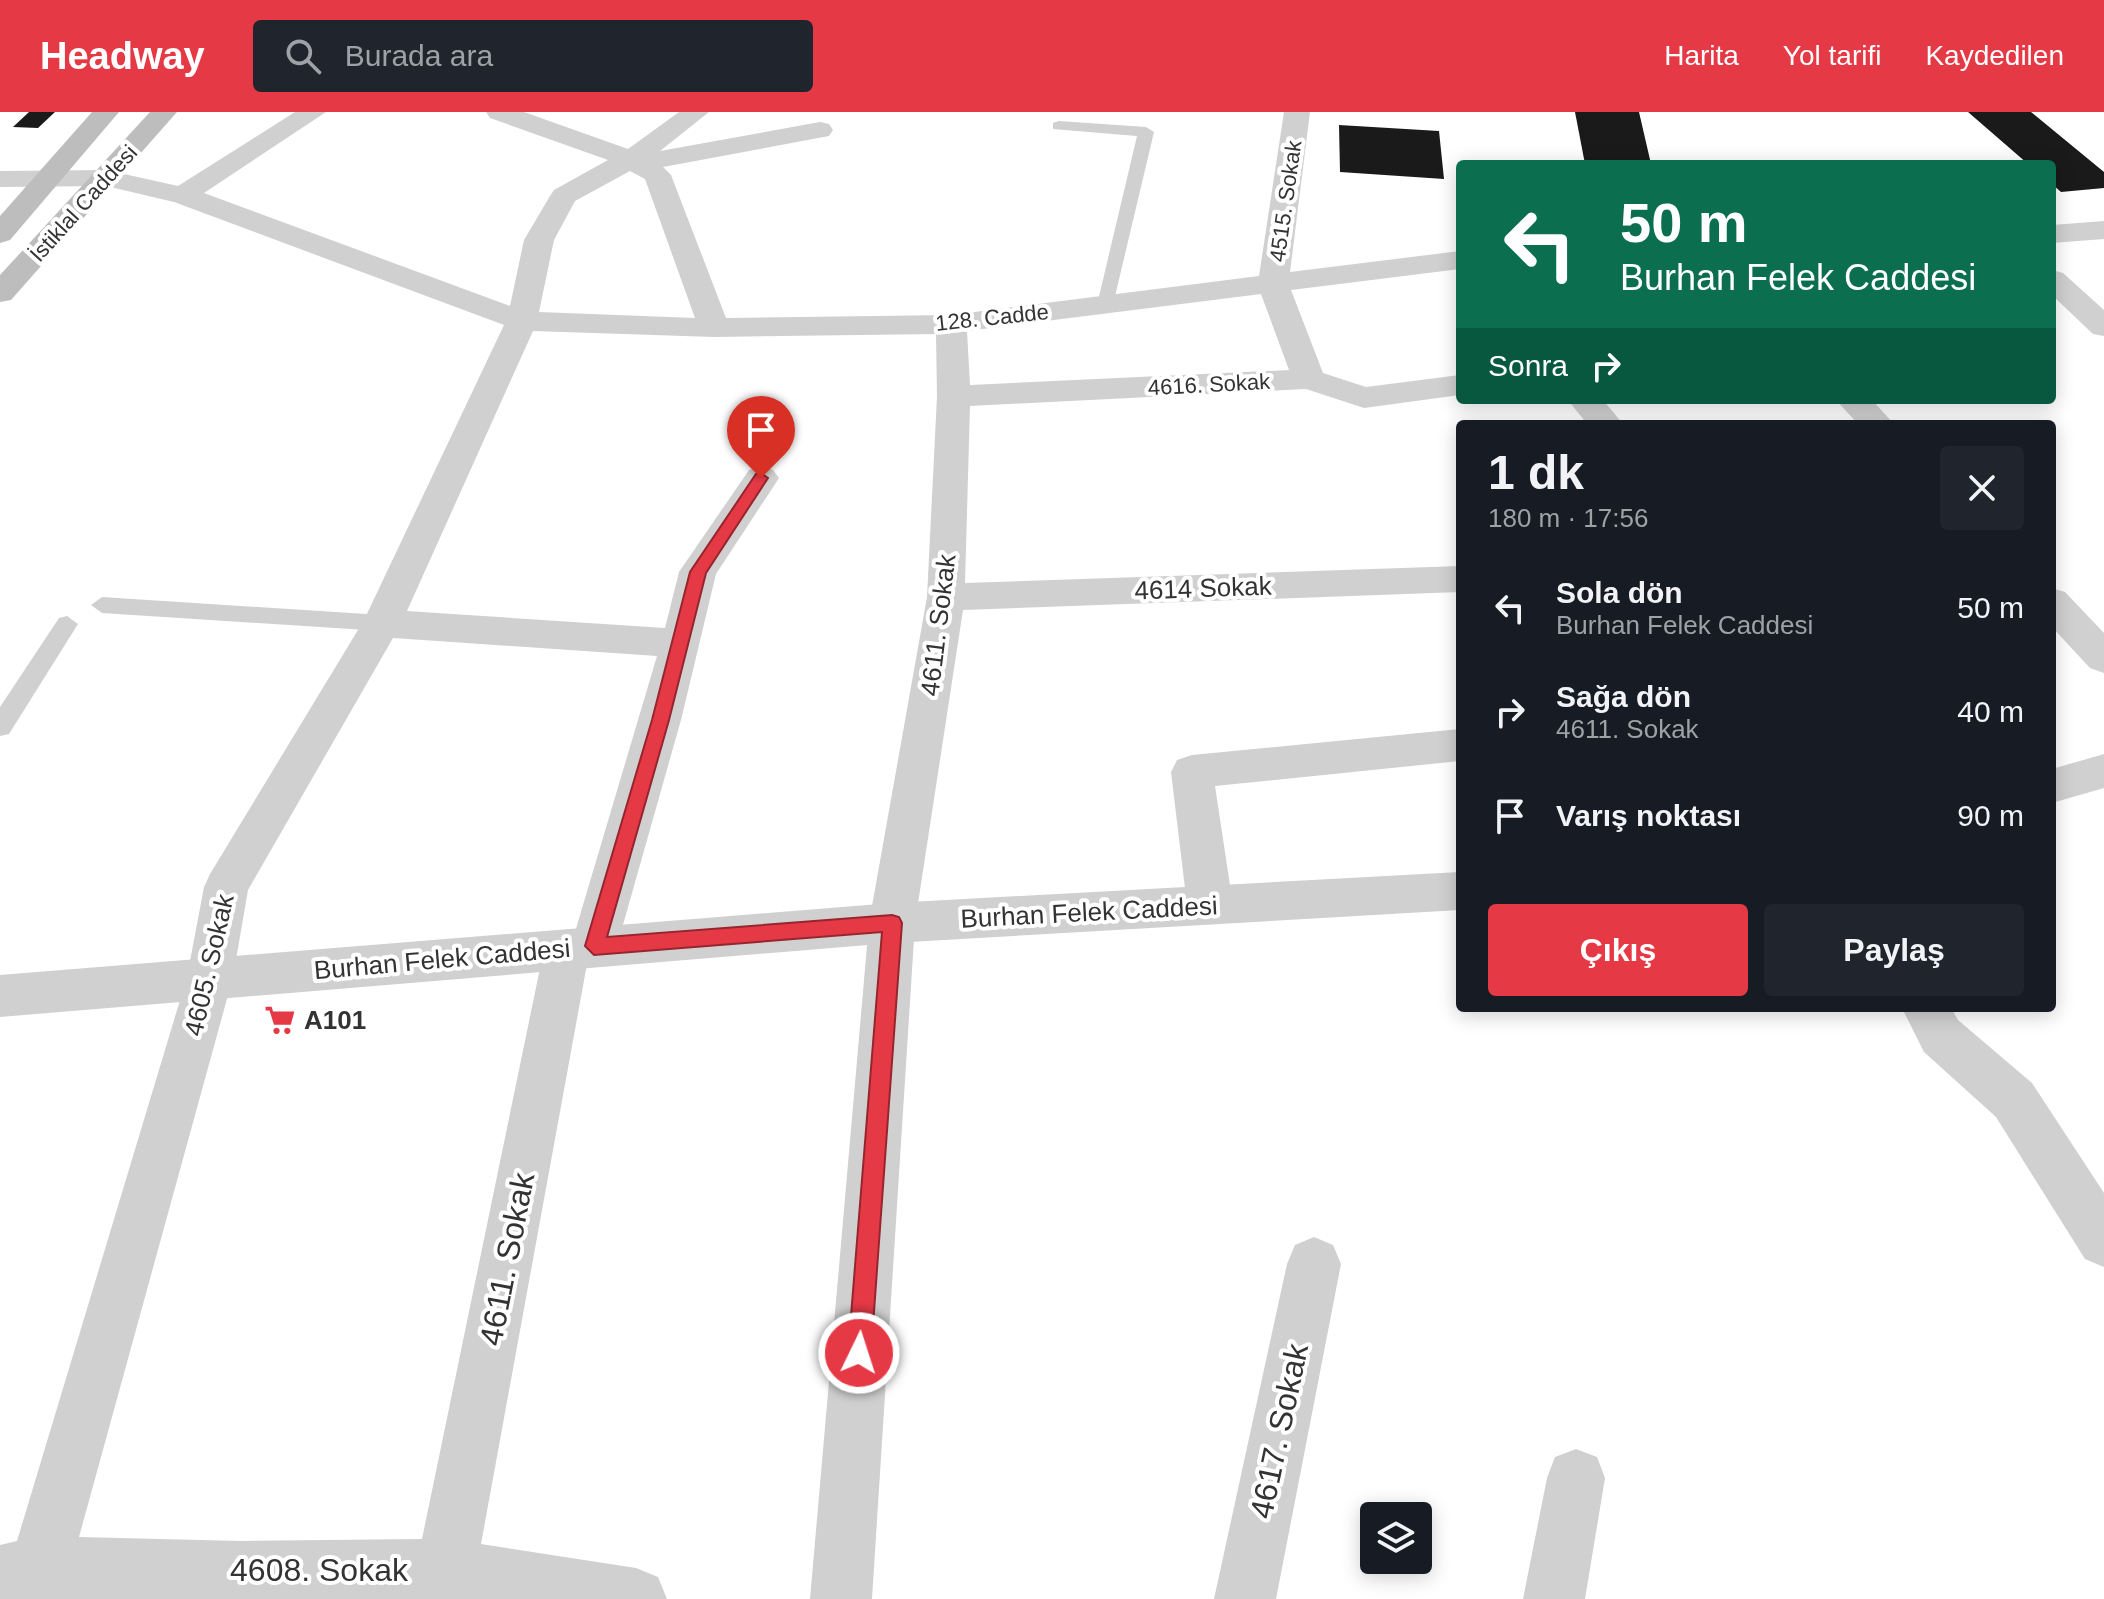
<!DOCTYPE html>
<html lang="tr">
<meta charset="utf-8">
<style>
body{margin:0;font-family:Helvetica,sans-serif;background:#20242c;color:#f1f3f6;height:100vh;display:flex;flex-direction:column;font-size:30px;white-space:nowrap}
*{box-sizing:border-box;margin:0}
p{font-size:26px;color:#9ea1a6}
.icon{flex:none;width:44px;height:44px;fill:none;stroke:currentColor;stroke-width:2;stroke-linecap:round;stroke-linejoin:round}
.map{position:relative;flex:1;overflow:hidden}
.panel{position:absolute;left:1456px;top:308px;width:600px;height:592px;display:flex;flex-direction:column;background:#171b24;border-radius:8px;box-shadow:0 4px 20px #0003}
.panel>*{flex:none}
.guide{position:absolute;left:1456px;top:48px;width:600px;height:244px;border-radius:8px;box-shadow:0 4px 20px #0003;background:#0b6e4f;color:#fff;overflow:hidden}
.fabs{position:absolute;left:1360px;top:1390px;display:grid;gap:16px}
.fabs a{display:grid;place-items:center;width:72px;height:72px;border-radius:8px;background:#171b24;box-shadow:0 4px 20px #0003;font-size:40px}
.pin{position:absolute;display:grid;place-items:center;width:68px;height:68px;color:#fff;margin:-82px -34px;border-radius:50% 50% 50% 0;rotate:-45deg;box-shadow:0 0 8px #0007}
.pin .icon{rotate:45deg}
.me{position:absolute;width:88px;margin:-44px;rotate:4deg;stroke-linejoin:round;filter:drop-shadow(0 0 6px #0008)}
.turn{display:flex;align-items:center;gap:28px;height:168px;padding:0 32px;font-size:36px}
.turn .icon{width:104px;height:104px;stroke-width:2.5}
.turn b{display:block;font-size:56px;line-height:68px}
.then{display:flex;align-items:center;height:76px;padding:0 32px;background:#0003;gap:16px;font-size:30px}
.round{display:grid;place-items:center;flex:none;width:84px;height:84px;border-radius:8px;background:#20242c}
.head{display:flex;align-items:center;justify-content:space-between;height:136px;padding:0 32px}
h1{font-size:48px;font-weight:600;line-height:60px}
.cta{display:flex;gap:16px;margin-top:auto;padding:16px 32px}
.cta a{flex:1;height:92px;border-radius:8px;background:#e63946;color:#fff;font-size:32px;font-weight:600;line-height:92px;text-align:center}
.cta a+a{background:#20242c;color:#f1f3f6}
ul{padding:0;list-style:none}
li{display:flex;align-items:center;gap:24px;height:104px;padding:0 32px}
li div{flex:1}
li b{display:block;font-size:30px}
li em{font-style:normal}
header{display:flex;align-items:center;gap:48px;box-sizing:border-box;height:112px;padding:0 40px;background:#e63946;color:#fff}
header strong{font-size:38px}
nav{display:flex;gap:44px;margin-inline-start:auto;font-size:28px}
.search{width:560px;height:72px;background:#20242c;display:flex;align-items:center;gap:20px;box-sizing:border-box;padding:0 28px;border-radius:8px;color:#9ea1a6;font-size:30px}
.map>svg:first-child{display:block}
.building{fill:#1a1a1a}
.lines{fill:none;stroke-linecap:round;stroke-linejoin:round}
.service{fill:#d0d0d0;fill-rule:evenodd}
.minor{fill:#d0d0d0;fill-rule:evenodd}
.tertiary{fill:#d0d0d0;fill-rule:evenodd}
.secondary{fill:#bdbdbd;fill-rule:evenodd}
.route{fill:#e63946;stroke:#96252e;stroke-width:2}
.labels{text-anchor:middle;stroke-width:8;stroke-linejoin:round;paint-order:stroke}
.far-street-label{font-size:22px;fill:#333;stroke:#fff}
.street-label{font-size:26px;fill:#333;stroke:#fff}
.poi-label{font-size:26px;font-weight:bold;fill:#333;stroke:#fff;text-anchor:start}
.near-street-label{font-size:32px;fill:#333;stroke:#fff}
</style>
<header>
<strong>Headway</strong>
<div class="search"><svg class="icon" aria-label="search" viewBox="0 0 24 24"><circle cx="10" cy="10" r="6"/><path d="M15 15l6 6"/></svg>Burada ara</div>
<nav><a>Harita</a><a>Yol tarifi</a><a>Kaydedilen</a></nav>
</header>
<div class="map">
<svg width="2104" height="1487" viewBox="0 0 2104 1487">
<rect width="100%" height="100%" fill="#fff"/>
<!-- building -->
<g class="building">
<polygon points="29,0 55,0 38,16 13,15"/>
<polygon points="1575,0 1639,0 1651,52 1585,52"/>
<polygon points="1968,0 2031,0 2104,60 2104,76 2061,80 2052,72 2052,52 2028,52"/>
<polygon points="1339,13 1439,19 1444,67 1340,60"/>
</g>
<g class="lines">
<!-- service -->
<g class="service">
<polygon points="1059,9 1146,15 1154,20 1112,197 1100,197 1097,193 1137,24 1053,17 1053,11"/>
<polygon points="102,485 382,503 393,511 382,519 102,501 91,493"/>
<polygon points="67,504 78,512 9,622 0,624 0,595 59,506"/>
</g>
<!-- minor -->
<g class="minor">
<path d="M295 0H326L204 81 510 194 524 128 550 84 554 78 608 48 490 6 486 0H524L628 37 679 0H709L660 39 820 10 829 12 833 18 829 24 663 55 671 63 726 206 951 203 1259 164 1284 0H1310L1290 160 1460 139V157L1291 178 1323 261 1366 275 1460 263V283L1364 296 1306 277 970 294 965 471 1460 454V480L963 498 915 811 872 1487H810L869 811 927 485 937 284 936 222 714 225 533 219 407 499 665 516 679 460 749 358 761 354 773 358 779 366 716 462 681 608 617 834 610 848 594 854 587 852 481 1432 636 1456 658 1465 667 1487H0V1433L17 1429 187 865 204 775 210 762 364 508 504 213 174 90 106 74 0 75V59L106 58 178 74ZM630 59 645 67 695 206 539 200 554 128 575 89ZM1261 182 1289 258 970 273 967 219ZM393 526 657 544 575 820 567 817 551 823 544 837 422 1427 241 1429 79 1425 233 865 248 778Z"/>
<polygon points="2104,109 2104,127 2052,131 2052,113"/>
<polygon points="2052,158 2063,161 2104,198 2104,224 2093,222 2052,183"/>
<polygon points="1568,288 1603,288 1623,312 1587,312"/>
<polygon points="1836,288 1872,288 1894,312 1858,312"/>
<polygon points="2052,476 2065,480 2104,521 2104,561 2090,556 2052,515"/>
<polygon points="1460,617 1460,649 1215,674 1233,793 1226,807 1210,812 1194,807 1187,793 1171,660 1177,648 1192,643"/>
<polygon points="1902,896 1951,896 1958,908 2032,971 2104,1081 2104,1155 2085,1147 1996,1005 1924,940"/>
<polygon points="1314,1125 1333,1133 1341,1152 1276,1487 1214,1487 1287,1152 1295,1133"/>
<polygon points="1576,1337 1597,1345 1605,1366 1585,1487 1523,1487 1547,1366 1555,1345"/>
</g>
<!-- tertiary -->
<g class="tertiary">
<polygon points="2104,642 2104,676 2052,691 2052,657"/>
<polygon points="1460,760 1460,798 892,831 0,905 0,863 892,791"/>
</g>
<!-- secondary -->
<g class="secondary">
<polygon points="92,0 119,0 10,128 0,131 0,104"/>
<polygon points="150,0 177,0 11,188 0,190 0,163"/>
</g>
</g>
<!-- route -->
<polygon class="route" points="761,361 768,366 706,461 669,608 607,825 892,803 899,805 902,811 871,1241 868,1249 859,1253 851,1249 848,1241 882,820 594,843 585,834 652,608 690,460 756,362"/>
<!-- icons -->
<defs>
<g id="supermarket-bare" transform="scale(2.4)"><path d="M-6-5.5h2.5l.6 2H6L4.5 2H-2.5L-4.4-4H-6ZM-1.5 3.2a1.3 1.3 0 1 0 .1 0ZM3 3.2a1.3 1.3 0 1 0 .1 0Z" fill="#e63946" stroke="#fff" stroke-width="2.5" paint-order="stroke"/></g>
</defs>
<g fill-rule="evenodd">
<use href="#supermarket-bare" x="280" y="908"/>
</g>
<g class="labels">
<!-- far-street labels -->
<g class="far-street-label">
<text transform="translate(1285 89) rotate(-82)" y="8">4515. Sokak</text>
<text transform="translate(83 91) rotate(-48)" y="8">İstiklal Caddesi</text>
<text transform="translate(992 205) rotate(-6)" y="8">128. Cadde</text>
<text transform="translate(1209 272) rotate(-3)" y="8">4616. Sokak</text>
</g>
<!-- street labels -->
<g class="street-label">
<text transform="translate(1203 476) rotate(-2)" y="9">4614 Sokak</text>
<text transform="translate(938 513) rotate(-83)" y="9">4611. Sokak</text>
<text transform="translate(1089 800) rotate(-3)" y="9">Burhan Felek Caddesi</text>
<text transform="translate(442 847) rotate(-5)" y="9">Burhan Felek Caddesi</text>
<text transform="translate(209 853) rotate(-77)" y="9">4605. Sokak</text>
</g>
<!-- poi labels -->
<g class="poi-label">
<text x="304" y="917">A101</text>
</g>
<!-- near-street labels -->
<g class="near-street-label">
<text transform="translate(507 1147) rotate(-79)" y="11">4611. Sokak</text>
<text transform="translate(1279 1319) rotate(-78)" y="11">4617. Sokak</text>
<text x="319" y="1469">4608. Sokak</text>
</g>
</g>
</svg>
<div class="fabs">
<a><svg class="icon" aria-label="layers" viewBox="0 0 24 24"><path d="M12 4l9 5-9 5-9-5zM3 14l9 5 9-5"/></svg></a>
</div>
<div class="pin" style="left:761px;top:366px;background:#d93025"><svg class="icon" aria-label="arrive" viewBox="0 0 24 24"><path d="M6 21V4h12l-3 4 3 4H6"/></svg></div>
<svg class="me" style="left:859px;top:1241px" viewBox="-20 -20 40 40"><circle r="17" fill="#e63946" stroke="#fff" stroke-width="3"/><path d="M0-11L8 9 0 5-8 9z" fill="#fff"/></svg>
<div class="guide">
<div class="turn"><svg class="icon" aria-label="left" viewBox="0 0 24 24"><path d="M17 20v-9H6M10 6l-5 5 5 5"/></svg><div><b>50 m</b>Burhan Felek Caddesi</div></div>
<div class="then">Sonra<svg class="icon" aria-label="right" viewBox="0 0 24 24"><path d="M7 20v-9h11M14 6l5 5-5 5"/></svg></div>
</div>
<section class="panel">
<div class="head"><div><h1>1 dk</h1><p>180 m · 17:56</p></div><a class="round"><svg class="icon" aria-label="close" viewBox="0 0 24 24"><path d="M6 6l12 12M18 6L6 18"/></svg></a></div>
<ul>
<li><svg class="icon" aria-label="left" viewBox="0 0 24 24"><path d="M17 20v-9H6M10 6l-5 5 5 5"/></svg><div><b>Sola dön</b><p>Burhan Felek Caddesi</p></div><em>50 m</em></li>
<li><svg class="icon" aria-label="right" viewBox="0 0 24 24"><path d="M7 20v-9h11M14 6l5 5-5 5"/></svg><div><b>Sağa dön</b><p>4611. Sokak</p></div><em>40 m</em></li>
<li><svg class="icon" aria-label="arrive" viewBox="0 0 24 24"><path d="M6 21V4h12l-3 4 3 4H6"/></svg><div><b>Varış noktası</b></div><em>90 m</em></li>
</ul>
<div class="cta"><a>Çıkış</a><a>Paylaş</a></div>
</section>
</div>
